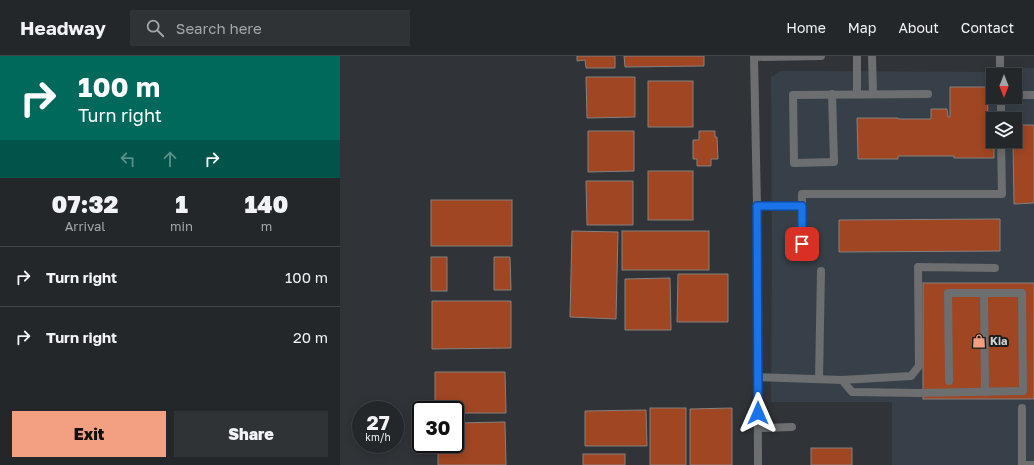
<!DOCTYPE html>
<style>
body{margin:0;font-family:"Golos Text",sans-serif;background:#303336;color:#f1f3f6;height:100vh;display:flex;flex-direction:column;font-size:15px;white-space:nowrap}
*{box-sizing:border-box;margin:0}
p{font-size:13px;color:#a3a5a8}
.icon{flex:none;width:22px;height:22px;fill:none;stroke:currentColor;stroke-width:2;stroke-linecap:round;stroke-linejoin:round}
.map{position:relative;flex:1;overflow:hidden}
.sheet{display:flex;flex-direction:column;background:#24272a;width:340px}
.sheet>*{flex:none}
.hud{background:#00695c;color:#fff;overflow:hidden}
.needle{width:26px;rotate:180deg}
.buttons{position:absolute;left:646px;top:12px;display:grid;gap:8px}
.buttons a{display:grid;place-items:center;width:36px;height:36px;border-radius:0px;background:#24272a;box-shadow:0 2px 10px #0003,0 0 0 1px #414447;font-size:20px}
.speed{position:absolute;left:12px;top:345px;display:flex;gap:8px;font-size:20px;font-weight:700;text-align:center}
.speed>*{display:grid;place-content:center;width:52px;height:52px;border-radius:50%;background:#24272a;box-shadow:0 2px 10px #0003,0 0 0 1px #414447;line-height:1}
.speed small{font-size:10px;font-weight:400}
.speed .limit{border:2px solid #111;border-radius:6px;background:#fff;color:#111}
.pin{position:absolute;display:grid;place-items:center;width:34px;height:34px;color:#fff;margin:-17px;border-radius:8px;box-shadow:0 2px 6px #0006}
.me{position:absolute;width:44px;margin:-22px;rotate:0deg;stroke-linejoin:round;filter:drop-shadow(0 0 3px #0008)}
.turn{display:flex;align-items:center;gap:14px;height:84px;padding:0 12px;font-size:18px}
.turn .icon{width:52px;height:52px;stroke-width:2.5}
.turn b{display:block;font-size:28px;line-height:34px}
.lanes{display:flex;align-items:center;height:38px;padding:0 12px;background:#0003;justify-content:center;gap:20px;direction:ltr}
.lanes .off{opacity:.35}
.eta{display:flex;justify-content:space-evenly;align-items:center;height:68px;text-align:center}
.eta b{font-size:24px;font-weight:800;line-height:28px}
.primary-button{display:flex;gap:8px;margin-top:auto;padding:8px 12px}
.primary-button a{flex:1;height:46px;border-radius:0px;background:#f3a082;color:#111;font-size:16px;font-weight:800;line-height:46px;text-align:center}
.primary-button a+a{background:#303336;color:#f1f3f6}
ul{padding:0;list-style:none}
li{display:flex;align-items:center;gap:12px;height:60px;padding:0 12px;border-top:1px solid #414447}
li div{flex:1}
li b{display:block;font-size:15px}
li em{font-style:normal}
header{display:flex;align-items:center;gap:24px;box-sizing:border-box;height:56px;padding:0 20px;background:#24272a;border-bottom:1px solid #414447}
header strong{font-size:19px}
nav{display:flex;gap:22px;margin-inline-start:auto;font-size:14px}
.search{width:280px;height:36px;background:#303336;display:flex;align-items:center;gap:10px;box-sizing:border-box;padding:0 14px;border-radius:0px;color:#a3a5a8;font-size:15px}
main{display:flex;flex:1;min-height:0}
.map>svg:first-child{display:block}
.built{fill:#374048;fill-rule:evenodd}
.building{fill:#a04623;stroke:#86807e}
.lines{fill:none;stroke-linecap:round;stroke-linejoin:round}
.service{stroke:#6c6e70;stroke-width:8}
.minor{stroke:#6c6e70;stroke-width:8}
.route-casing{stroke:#114b97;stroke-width:10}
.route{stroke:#1a73e8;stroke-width:7}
.labels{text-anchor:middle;stroke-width:4;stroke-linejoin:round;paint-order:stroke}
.poi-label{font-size:11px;font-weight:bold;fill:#d0d2d5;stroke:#1a1c1d;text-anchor:start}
</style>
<header>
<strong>Headway</strong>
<div class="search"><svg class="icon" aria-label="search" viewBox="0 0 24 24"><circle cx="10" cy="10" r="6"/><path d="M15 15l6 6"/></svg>Search here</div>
<nav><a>Home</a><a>Map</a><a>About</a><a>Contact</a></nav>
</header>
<main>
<section class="sheet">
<div class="hud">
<div class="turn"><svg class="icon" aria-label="right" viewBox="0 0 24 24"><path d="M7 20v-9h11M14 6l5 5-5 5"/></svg><div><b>100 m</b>Turn right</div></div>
<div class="lanes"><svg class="icon off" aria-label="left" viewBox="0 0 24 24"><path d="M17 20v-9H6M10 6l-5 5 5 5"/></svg><svg class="icon off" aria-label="ahead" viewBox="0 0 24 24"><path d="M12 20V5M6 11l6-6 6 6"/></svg><svg class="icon" aria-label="right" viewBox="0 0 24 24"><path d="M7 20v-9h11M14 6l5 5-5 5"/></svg></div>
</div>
<div class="eta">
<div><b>07:32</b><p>Arrival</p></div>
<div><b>1</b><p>min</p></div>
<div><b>140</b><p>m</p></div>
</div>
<ul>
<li><svg class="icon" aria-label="right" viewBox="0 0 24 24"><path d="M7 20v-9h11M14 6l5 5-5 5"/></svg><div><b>Turn right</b></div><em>100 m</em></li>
<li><svg class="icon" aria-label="right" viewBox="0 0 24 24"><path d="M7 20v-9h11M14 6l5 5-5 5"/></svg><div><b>Turn right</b></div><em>20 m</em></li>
</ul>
<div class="primary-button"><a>Exit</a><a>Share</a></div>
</section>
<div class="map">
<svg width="694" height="409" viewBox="0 0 694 409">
<rect width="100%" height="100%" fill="#303438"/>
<!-- built -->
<path class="built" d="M667 12H694V409H552V346H431L432 200 431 21 441 15 667 16ZM653 19H675V41H653ZM653 63H675V85H653Z"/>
<!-- building -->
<g class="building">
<polygon points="237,0 275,0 275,12 246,12 245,4 237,5"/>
<polygon points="284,0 364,0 364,10 285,11"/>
<polygon points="246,21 295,21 295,61 247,62"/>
<rect x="308" y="25" width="45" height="46"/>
<polygon points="610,31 647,31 648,61 654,61 653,85 654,85 654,102 614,102 614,100 558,100 558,103 518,103 517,62 558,62 558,63 591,63 591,53 607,53 608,61 610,61"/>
<polygon points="675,69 694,69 694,147 674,148 673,85 675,85"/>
<polygon points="248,75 294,75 294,115 248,116"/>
<polygon points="359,75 375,75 375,81 377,81 378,103 371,103 371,110 357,110 357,103 353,103 353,84 359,84"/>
<rect x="308" y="115" width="45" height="49"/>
<polygon points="246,125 293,125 293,169 247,169"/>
<rect x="91" y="144" width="81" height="46"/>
<polygon points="660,163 660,195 499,196 499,164"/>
<polygon points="232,175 278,176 276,263 230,261"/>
<rect x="282" y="175" width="87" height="39"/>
<rect x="91" y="201" width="16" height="34"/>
<polygon points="154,201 170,201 171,234 154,234"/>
<polygon points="338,218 388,218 388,266 337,266"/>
<polygon points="330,222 331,274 285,274 285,223"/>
<rect x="583" y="227" width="111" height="116"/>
<polygon points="92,245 171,245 171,292 92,293"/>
<polygon points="95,316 165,316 166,357 115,357 115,354 95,354"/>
<rect x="310" y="352" width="36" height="57"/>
<polygon points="392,352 392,409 350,409 350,353"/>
<polygon points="306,354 307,390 245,390 245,355"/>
<polygon points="165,366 166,409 98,409 98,388 115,388 115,367"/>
<rect x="471" y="392" width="41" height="17"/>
<rect x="243" y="398" width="42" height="11"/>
</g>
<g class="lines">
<!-- service -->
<g class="service">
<polyline points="517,0 517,38"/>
<polyline points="532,0 533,38"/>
<polyline points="660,0 660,19"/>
<polyline points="492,38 494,106 454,107 453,39 588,38"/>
<polyline points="675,39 694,39"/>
<polyline points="661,41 661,63"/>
<polyline points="417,150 462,150"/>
<polyline points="462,189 462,138 662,138 661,85"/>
<polyline points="644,237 645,336"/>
<polyline points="418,321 502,324 571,320 579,310 578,211 655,212"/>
<polyline points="479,323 481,215"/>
<polyline points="502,324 512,336 579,337 683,335 682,237 608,237 609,325"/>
<polyline points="682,352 682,409 694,409"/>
<polyline points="418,372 452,371"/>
</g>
<!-- minor -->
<g class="minor">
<polyline points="414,0 417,150 418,409"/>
<polyline points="414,1 481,0"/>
</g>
</g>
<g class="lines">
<!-- route casing -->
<g class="route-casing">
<polyline id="route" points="418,357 417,150 462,150 462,188"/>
</g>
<!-- route -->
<use href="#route" class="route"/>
</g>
<!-- icons -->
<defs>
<g id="shop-bare" transform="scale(1.08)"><path d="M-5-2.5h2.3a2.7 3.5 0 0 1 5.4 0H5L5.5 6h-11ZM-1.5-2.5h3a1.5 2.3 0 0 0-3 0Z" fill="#f3a082" stroke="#1a1c1d" stroke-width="2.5" paint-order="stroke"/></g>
</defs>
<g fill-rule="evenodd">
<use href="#shop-bare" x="639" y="285"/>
</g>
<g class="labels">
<!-- poi labels -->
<g class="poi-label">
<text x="650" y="289">Kia</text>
</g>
</g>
</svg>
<div class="buttons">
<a><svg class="needle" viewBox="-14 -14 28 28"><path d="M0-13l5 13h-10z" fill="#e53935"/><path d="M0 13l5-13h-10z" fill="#a3a5a8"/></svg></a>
<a><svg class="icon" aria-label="layers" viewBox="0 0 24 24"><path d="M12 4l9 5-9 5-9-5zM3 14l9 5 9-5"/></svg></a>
</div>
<div class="speed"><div>27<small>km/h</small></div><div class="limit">30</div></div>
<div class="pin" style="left:462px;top:188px;background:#d93025"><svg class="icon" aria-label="arrive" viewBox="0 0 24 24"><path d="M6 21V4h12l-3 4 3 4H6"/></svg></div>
<svg class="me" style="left:418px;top:357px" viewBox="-20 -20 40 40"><path d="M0-17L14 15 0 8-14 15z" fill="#1a73e8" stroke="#fff" stroke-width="4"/></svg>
</div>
</main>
